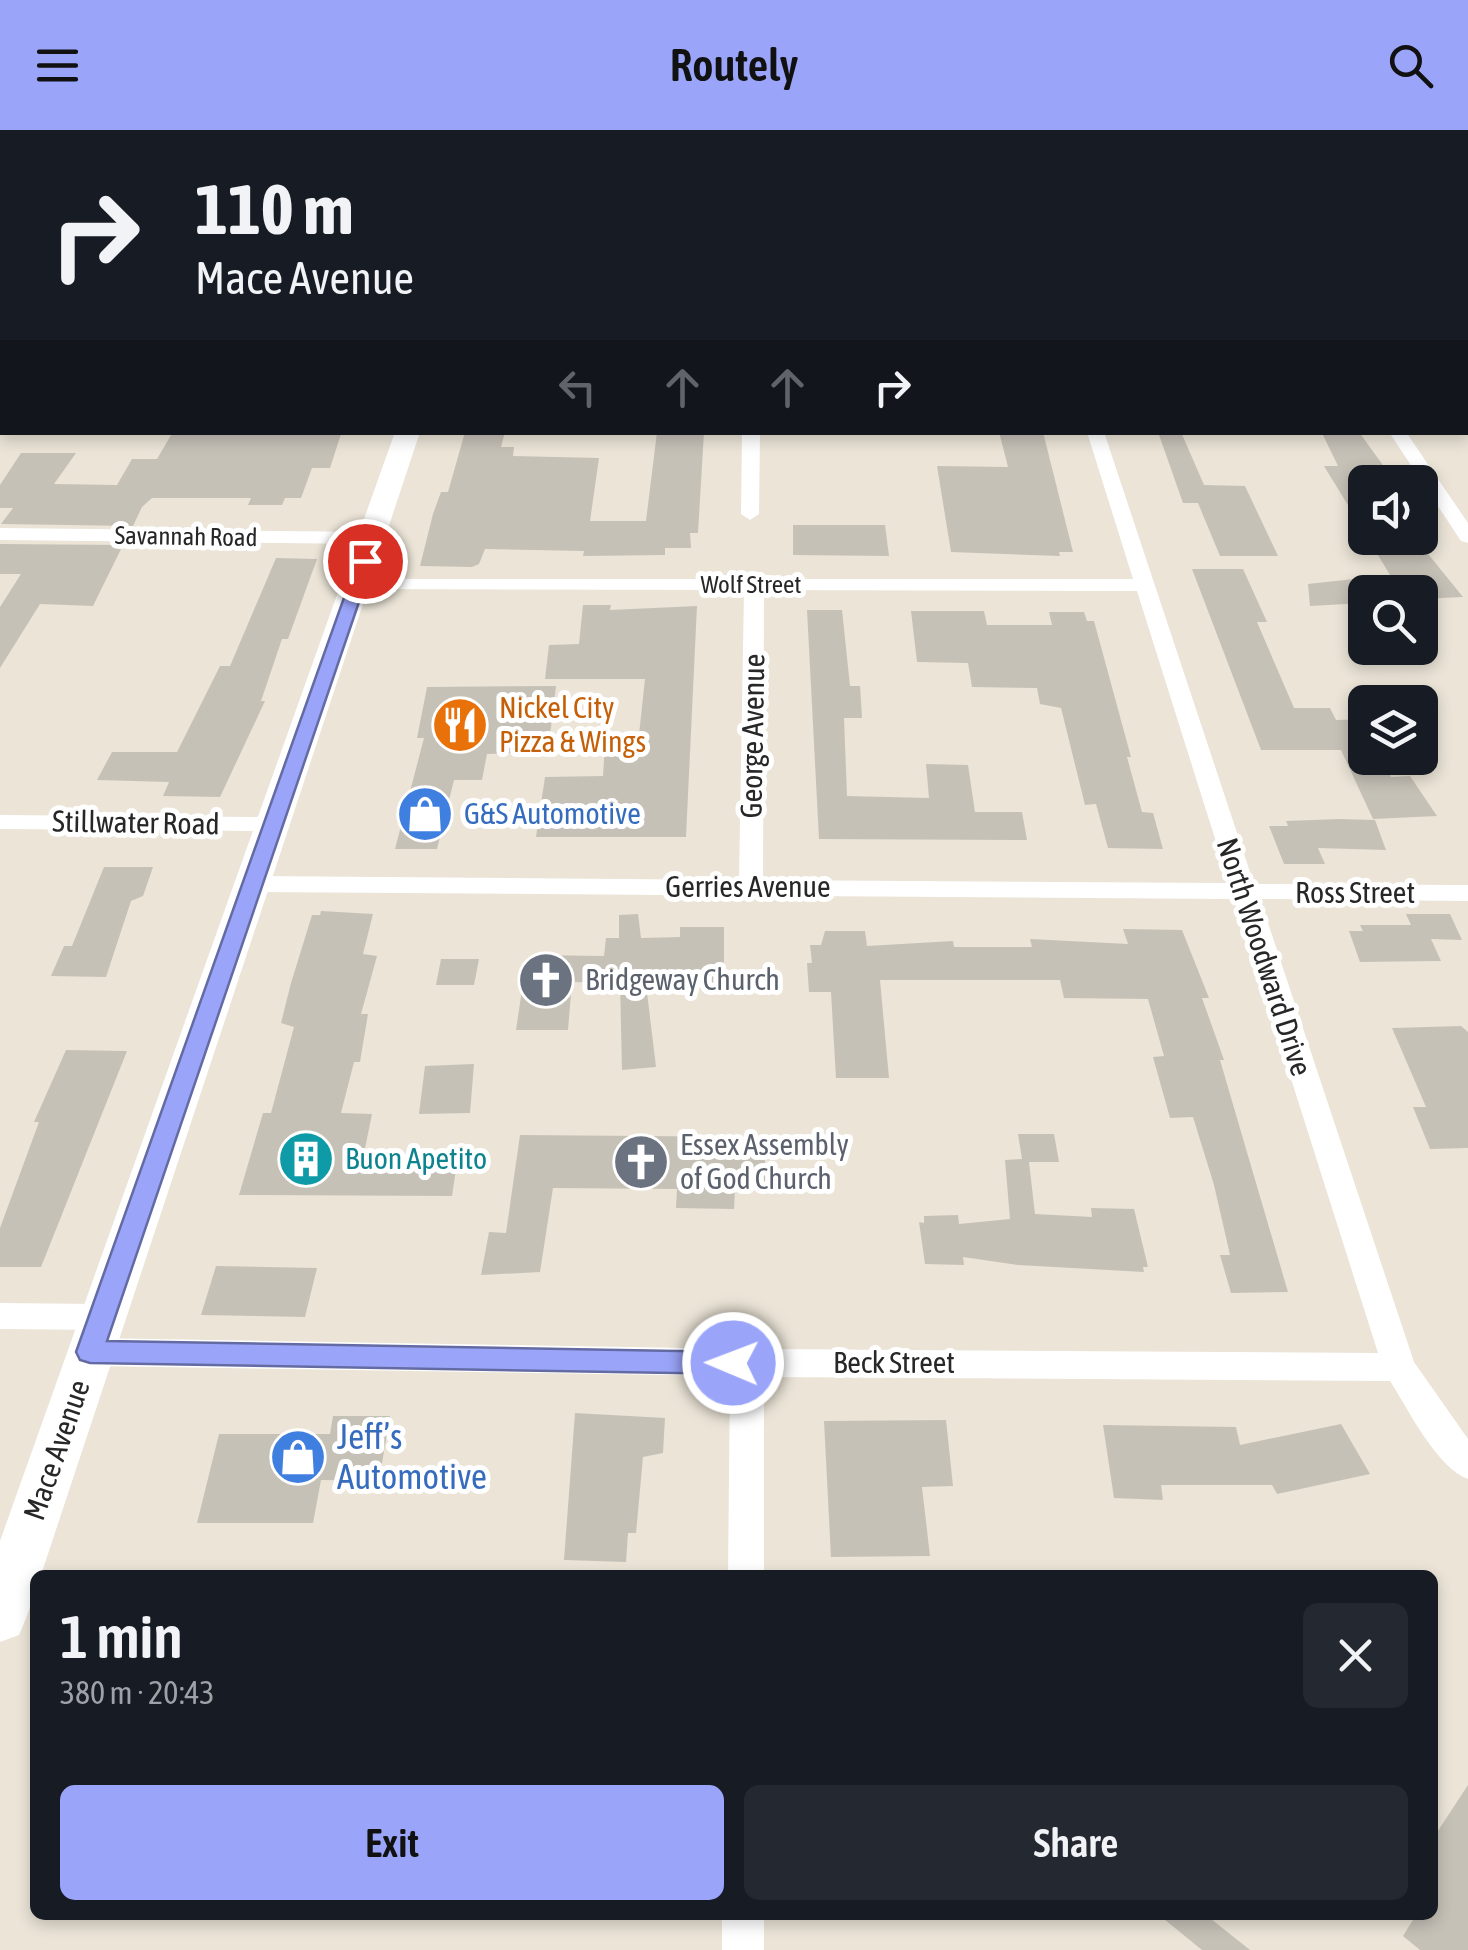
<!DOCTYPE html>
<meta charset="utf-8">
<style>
body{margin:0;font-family:"Asap Condensed",sans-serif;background:#242831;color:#f1f3f6;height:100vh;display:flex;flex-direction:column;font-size:38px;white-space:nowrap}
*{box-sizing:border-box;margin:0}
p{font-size:32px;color:#9ea1a6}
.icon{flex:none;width:55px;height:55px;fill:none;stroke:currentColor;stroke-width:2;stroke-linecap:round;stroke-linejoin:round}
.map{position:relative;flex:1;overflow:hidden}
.side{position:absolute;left:30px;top:1440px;width:1408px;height:350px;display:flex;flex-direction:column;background:#171b24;border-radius:15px;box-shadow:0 5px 15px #0003}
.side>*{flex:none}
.hud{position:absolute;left:0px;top:0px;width:1470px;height:305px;box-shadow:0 5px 15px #0003;background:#171b24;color:#f1f3f6;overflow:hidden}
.controls{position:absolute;left:1348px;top:335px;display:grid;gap:20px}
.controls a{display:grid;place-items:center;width:90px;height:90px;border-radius:15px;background:#171b24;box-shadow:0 5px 15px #0003;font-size:50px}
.pin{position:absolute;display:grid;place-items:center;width:85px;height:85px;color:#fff;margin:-42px;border:5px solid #fff;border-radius:50%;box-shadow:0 2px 10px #0007}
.me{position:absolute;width:110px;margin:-55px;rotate:271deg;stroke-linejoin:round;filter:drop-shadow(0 0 8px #0008)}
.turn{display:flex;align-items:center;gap:35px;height:210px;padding:0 30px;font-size:45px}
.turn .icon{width:130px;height:130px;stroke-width:2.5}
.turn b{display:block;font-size:70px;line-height:85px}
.lanes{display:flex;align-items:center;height:95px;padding:0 30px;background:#0003;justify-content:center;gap:50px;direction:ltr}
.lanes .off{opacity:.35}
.round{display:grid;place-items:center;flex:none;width:105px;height:105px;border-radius:15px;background:#242831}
.overview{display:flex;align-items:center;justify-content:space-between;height:170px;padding:0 30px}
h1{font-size:60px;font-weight:600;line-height:75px}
.action{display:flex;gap:20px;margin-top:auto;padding:20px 30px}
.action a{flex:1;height:115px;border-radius:15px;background:#9aa5fa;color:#111;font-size:40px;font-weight:600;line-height:115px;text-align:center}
.action a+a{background:#242831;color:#f1f3f6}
header{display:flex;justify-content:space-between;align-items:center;height:130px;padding:0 30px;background:#9aa5fa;color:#111;font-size:45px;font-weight:600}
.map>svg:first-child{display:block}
.building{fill:#c6c1b7}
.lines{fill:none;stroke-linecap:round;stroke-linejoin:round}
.street{fill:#fff;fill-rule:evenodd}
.secondary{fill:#fff;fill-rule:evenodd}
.route{fill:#9aa5fa;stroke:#646ba2;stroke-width:2.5}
.labels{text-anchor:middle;stroke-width:10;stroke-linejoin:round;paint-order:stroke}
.far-street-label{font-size:25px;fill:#272727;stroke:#fff}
.food-label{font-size:30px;fill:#c56008;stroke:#fff;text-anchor:start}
.street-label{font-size:30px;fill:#272727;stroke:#fff}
.shop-label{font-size:30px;fill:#366cbe;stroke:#fff;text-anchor:start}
.worship-label{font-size:30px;fill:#5b616d;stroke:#fff;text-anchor:start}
.culture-label{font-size:30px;fill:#0d838f;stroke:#fff;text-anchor:start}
.near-shop-label{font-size:35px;fill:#366cbe;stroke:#fff;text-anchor:start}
</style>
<header><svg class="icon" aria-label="menu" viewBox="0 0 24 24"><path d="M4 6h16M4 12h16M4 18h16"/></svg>Routely<svg class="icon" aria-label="search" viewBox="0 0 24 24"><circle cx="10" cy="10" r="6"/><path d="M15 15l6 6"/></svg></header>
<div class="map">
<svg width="1468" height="1820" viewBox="0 0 1468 1820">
<rect width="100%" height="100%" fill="#ebe4d7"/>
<!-- building -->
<g class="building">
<polygon points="465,302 505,302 501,317 514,317 513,326 599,328 590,391 646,391 657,302 704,302 698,403 690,403 691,418 665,418 665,425 583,426 584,421 485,419 479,434 472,437 420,436 433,384 441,362 448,362"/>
<polygon points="999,302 1043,302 1073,422 1059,422 1060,426 951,422 937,336 1008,337"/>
<polygon points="1158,302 1181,302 1204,355 1245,356 1278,426 1220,426 1198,373 1183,373"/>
<polygon points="1359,302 1395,352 1365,352 1365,403 1324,336 1338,336 1322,303"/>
<polygon points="341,304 330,338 312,338 301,368 285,368 282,375 248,375 251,368 152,368 142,377 133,396 1,394 13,378 0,378 0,355 21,323 76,323 54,354 117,355 132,329 157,329 171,305"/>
<polygon points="793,395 885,395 889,426 793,425"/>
<polygon points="0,414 123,415 93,476 40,474 0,538 0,477 21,444 0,444"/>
<polygon points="1420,414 1463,467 1420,469 1420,462 1365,462 1365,473 1310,476 1308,454 1390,445 1372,415"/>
<polygon points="276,428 317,429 288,509 282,509 261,571 265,571 220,667 163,666 169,652 97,650 112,622 177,622 220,536 230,536"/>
<polygon points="1192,439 1243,439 1267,492 1257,492 1294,578 1330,578 1336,590 1365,589 1365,631 1384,631 1391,647 1410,646 1437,686 1373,689 1341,620 1261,620"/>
<polygon points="583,475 611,475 610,480 697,476 686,707 536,707 545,647 603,646 605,614 638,614 645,549 545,549 549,515 579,514"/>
<polygon points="807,480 842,480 850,556 860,556 862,588 844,588 847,666 929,668 926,634 968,635 975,682 1022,682 1027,710 819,709"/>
<polygon points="911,481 984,481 987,495 1052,495 1049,482 1084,482 1087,491 1094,491 1131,627 1127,627 1142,682 1153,683 1163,719 1108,718 1096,674 1085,675 1061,578 1040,574 1037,558 972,557 968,533 917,532"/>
<polygon points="556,556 548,622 487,624 482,650 454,650 437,719 395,719 424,608 417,608 427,557"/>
<polygon points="1339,689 1375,690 1386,720 1318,718 1325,734 1284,734 1269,696 1288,696 1286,691"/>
<polygon points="104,737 153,737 143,766 131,771 106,847 51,846 64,816 72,816"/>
<polygon points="321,781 373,784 363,824 377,826 361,884 368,884 360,932 354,932 341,983 372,984 361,1038 456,1039 452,1066 239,1065 263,983 271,983 294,897 281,893 291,853 312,785 320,785"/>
<polygon points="638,784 641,808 680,807 680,797 724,797 724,853 646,854 656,937 622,940 620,853 572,852 568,900 516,900 526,833 533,833 534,825 604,826 606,808 619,808 619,785"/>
<polygon points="1406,784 1450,784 1462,810 1431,809 1441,831 1360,832 1349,801 1363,801 1360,795 1411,795"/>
<polygon points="1123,799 1182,800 1209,868 1202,868 1224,930 1220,930 1288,1162 1231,1163 1220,1125 1230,1125 1214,1055 1193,987 1170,988 1153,927 1164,926 1148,869 1064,868 1060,850 880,850 889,948 836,948 831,862 809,862 807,833 812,833 810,815 821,815 825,801 865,801 867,816 953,811 954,817 1032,817 1030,809 1128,814"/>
<polygon points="441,829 479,829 474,855 436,855"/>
<polygon points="1461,896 1468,902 1468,1018 1430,1019 1413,977 1426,977 1392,898"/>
<polygon points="66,920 127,921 41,1137 0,1137 0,1098 39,992 34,992"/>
<polygon points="474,934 470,983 419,984 425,936"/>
<polygon points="1018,1004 1054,1004 1059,1032 1029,1032 1035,1084 1092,1087 1091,1078 1134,1079 1148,1137 1143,1137 1144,1142 1018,1135 963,1127 964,1135 925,1134 919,1092 924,1093 924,1086 958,1085 959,1094 1010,1089 1005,1030 1022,1029"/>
<polygon points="520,1005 765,1007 765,1059 735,1059 734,1079 676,1078 677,1059 553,1058 540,1142 481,1145 489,1102 506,1103"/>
<polygon points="216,1136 317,1138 305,1187 201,1185"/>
<polygon points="575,1283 665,1288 663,1323 643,1327 636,1403 628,1403 626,1432 564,1430"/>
<polygon points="333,1286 390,1286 379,1351 321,1350 313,1393 197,1393 219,1304 330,1304"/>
<polygon points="946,1290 953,1356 922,1357 930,1426 831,1427 824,1291"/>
<polygon points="1341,1294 1370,1344 1277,1364 1272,1355 1161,1355 1163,1370 1114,1368 1103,1295 1236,1297 1240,1315"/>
<polygon points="1468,1655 1468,1820 1420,1820 1403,1806 1416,1785 1432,1785 1432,1710"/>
<polygon points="1159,1785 1206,1785 1250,1820 1202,1820"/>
</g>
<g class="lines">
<!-- street -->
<g class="street">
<rect x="750" y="0" width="12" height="2"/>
<polygon points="992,0 1004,0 1005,2 993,2"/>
<polygon points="1229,0 1241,0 1242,2 1230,2"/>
<rect x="0" y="46" width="2" height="8"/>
<rect x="0" y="207" width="2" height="10"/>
<polygon points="742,302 760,302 759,384 750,390 741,384"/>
<path d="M1087 302H1104L1254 754 1468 755V771L1260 769 1414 1232 1468 1309V1349C1437 1338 1408 1279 1390 1251L764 1247V1445H728L730 1246 90 1236 78 1232 74 1222 78 1212 90 1208 747 1219 1378 1223 1234 769 253 762 241 754 253 746 739 750 744 460 358 459 351 457V449H1133ZM764 460 1137 461 1229 753 763 750Z"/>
<polygon points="1389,302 1406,302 1468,393 1468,413 1461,411"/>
<polygon points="0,398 372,402 382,408 372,414 0,410"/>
<polygon points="0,685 272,687 284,694 272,701 0,699"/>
<polygon points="0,1173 102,1174 113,1178 118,1187 113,1196 102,1200 0,1199"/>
<rect x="722" y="1785" width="42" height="35"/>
</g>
<!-- secondary -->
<path class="secondary" d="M395 302H420L41 1445H35C35 1467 28 1485 19 1505L0 1512V1411Z"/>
</g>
<!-- route -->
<polygon class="route" points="365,426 373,431 107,1211 733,1222 743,1225 747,1233 743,1241 733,1244 90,1233 80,1230 76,1222 357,431"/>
<!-- icons -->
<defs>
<g id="restaurant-disc" transform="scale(2.875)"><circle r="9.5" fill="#e8710a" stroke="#fff"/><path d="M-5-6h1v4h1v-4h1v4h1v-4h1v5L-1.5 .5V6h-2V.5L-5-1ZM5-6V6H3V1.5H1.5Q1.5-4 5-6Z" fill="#fff"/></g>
<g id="shop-disc" transform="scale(2.875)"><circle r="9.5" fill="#3f7fe0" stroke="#fff"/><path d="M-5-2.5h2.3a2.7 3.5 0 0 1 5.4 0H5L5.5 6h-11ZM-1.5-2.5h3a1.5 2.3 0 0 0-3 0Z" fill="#fff"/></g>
<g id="church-disc" transform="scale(2.875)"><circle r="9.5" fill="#6b7280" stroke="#fff"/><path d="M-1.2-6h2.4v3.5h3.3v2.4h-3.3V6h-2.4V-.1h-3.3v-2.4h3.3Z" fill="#fff"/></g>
<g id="building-disc" transform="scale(2.875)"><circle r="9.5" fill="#0f9aa8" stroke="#fff"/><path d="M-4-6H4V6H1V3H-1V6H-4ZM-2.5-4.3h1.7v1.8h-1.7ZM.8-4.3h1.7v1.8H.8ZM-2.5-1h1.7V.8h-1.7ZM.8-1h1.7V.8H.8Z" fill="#fff"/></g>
</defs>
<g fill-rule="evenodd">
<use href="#restaurant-disc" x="460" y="595"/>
<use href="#shop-disc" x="425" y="684"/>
<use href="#church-disc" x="546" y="850"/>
<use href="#building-disc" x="306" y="1029"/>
<use href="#church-disc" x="641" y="1032"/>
<use href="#shop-disc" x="298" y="1327"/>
</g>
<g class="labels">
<!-- far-street labels -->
<g class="far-street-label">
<text transform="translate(186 406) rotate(1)" y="9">Savannah Road</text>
<text x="751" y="463">Wolf Street</text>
</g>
<!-- food labels -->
<g class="food-label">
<text x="499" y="588">Nickel City<tspan x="499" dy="34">Pizza &amp; Wings</tspan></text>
</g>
<!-- street labels -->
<g class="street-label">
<text transform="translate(753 606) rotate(-89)" y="10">George Avenue</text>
<text transform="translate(136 693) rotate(1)" y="10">Stillwater Road</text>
<text x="748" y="767">Gerries Avenue</text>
<text x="1355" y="773">Ross Street</text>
<text transform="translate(1264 827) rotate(72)" y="10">North Woodward Drive</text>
<text x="894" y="1243">Beck Street</text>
<text transform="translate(57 1320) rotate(-71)" y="10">Mace Avenue</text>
</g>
<!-- shop labels -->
<g class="shop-label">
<text x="464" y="694">G&amp;S Automotive</text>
</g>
<!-- worship labels -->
<g class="worship-label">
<text x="585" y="860">Bridgeway Church</text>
<text x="680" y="1025">Essex Assembly<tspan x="680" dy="34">of God Church</tspan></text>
</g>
<!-- culture labels -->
<g class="culture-label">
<text x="345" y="1039">Buon Apetito</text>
</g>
<!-- near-shop labels -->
<g class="near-shop-label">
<text x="337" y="1319">Jeff’s<tspan x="337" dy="40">Automotive</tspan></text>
</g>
</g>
</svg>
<div class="controls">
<a><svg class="icon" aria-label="sound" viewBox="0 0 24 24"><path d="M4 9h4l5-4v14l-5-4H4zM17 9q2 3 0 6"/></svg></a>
<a><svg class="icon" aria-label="search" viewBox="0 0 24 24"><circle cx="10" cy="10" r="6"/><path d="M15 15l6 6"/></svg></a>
<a><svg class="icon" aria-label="layers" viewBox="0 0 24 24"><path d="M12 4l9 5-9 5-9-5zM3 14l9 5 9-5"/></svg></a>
</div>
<div class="pin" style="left:365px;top:431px;background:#d93025"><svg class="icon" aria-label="arrive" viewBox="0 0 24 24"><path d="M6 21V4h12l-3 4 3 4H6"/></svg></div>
<svg class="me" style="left:733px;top:1233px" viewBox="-20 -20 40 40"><circle r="17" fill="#9aa5fa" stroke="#fff" stroke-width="3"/><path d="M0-11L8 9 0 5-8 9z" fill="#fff"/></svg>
<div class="hud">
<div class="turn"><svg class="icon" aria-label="right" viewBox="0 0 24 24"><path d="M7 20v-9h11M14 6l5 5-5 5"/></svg><div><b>110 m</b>Mace Avenue</div></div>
<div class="lanes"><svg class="icon off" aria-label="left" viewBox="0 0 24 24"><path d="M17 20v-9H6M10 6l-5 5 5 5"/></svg><svg class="icon off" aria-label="ahead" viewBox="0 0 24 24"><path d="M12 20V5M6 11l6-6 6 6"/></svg><svg class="icon off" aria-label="ahead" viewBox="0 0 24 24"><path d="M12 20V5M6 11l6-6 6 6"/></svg><svg class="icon" aria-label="right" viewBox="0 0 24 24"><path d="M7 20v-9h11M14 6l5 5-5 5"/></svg></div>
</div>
<section class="side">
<div class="overview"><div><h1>1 min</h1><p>380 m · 20:43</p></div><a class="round"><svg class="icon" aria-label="close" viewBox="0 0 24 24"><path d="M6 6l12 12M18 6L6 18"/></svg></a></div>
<div class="action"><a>Exit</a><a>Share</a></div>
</section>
</div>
